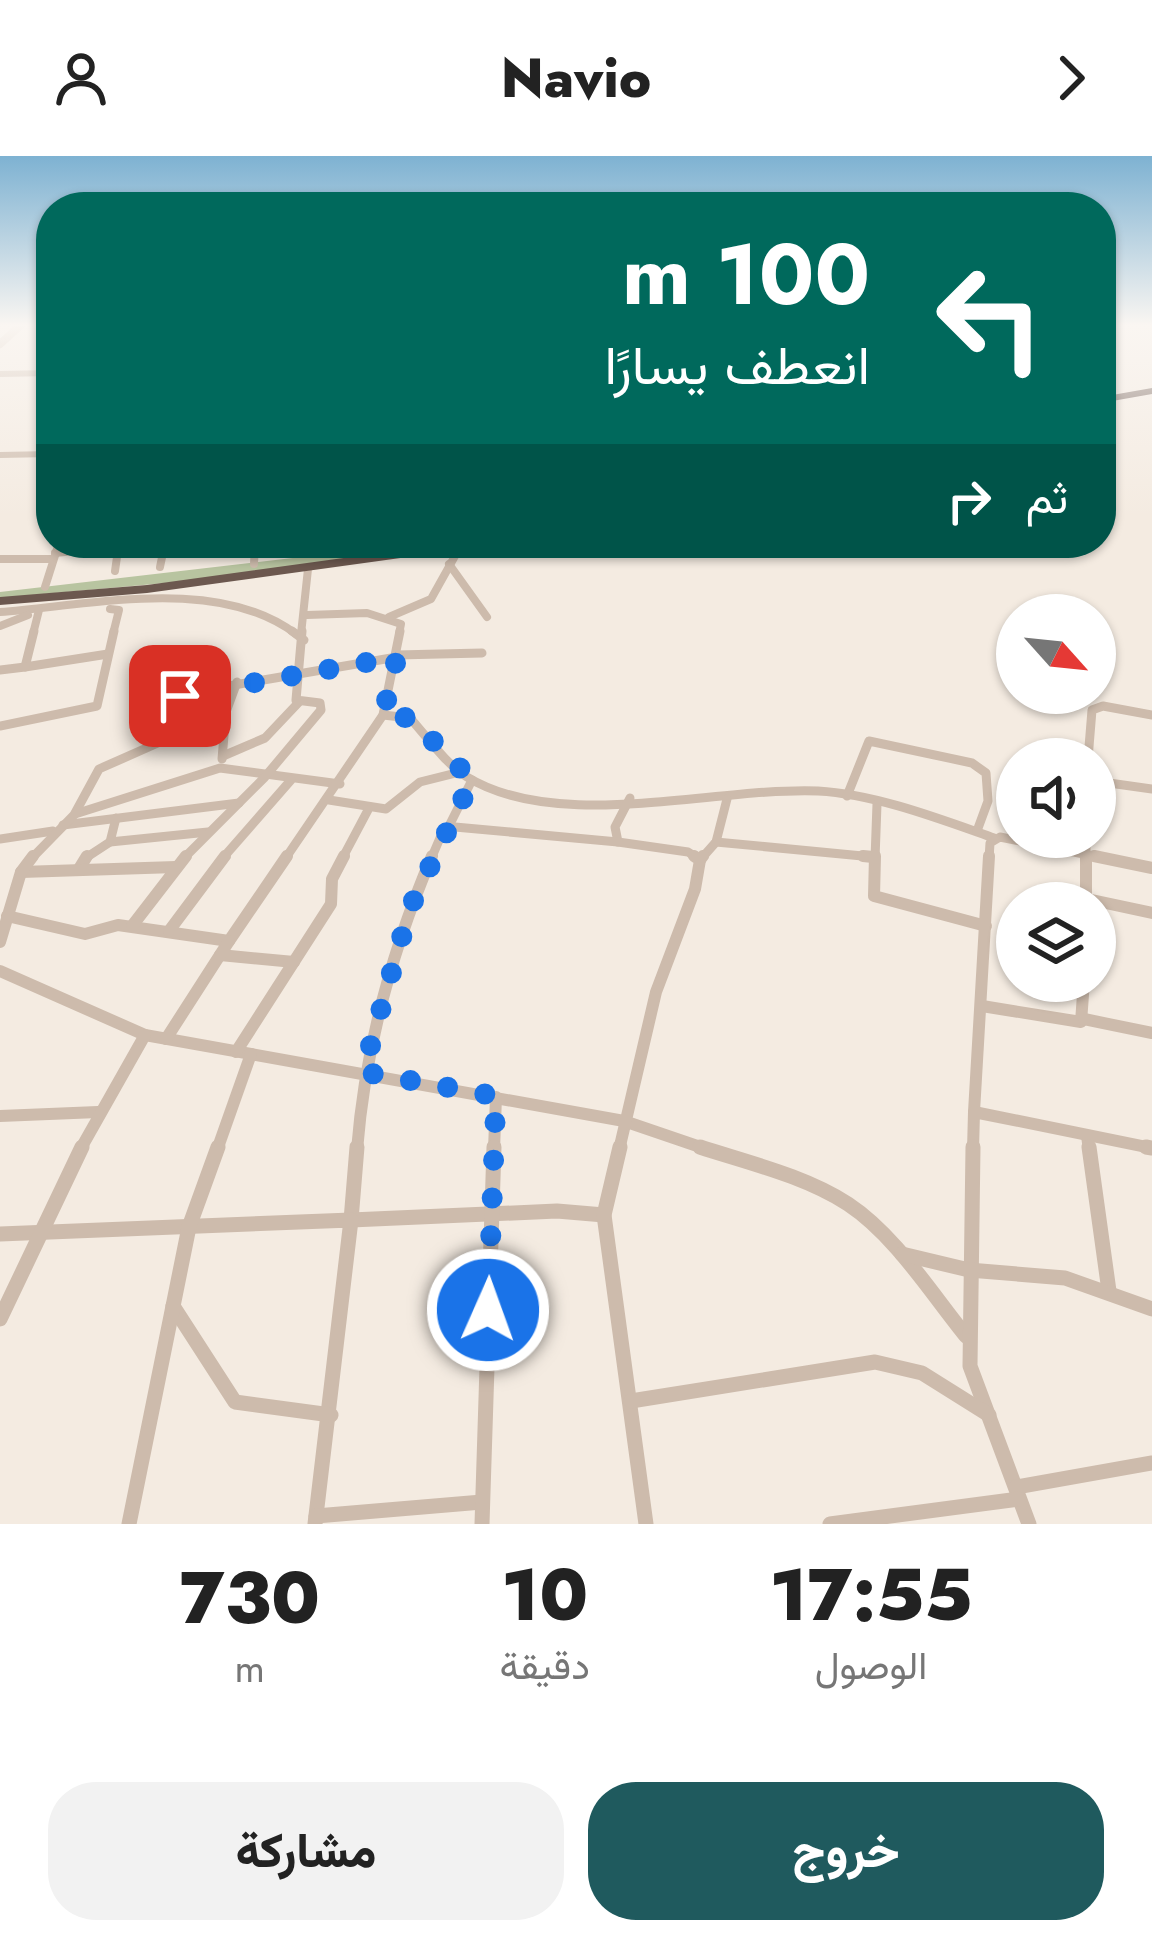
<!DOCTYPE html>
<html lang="ar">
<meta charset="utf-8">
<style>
body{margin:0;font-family:Jost,Vazirmatn,sans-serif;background:#f2f2f2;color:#222;direction:rtl;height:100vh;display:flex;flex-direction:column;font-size:45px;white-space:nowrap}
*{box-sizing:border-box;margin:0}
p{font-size:39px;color:#767676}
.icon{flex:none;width:66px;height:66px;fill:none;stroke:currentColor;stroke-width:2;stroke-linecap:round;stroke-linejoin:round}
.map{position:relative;height:1368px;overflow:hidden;direction:ltr}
.panel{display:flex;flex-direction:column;background:#fff;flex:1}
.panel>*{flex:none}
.guide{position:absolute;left:36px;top:36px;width:1080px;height:366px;border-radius:48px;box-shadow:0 3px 9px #0004;direction:rtl;background:#00695c;color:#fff;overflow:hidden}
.needle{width:78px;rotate:117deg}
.fabs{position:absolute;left:996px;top:438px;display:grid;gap:24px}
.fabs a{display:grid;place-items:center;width:120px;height:120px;border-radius:50%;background:#fff;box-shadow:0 3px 9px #0004;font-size:60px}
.pin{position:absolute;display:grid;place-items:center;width:102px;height:102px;color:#fff;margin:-51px;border-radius:24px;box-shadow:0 6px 18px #0006}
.me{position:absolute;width:132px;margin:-66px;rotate:2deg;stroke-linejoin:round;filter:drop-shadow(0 0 9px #0008)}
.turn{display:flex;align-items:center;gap:42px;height:252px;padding:0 48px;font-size:54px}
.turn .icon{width:156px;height:156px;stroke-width:2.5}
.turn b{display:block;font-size:84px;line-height:102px}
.then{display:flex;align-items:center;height:114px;padding:0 48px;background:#0003;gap:24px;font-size:45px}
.eta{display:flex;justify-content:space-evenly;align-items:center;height:204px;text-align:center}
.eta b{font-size:72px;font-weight:800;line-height:84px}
.cta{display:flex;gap:24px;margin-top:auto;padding:24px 48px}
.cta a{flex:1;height:138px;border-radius:48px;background:#1f5a5e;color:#fff;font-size:48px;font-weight:800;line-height:138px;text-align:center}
.cta a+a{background:#f2f2f2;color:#222}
header{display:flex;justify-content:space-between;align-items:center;height:156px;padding:0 48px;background:#fff;font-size:54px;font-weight:800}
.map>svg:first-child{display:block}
.green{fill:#b8c4a0}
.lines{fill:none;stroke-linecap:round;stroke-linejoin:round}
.minor-far4{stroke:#cdbbac;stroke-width:6}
.minor-far3{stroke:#cdbbac;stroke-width:8}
.minor-far2{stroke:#cdbbac;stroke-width:9}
.minor-far1{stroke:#cdbbac;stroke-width:12}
.minor{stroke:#cdbbac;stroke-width:15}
.tertiary{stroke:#cdbbac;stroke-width:8}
.trunk{fill:#6c584f;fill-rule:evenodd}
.route{stroke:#1a73e8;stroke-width:21;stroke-dasharray:0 37.8}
</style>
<header><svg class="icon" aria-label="forward" viewBox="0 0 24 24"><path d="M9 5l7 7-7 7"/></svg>Navio<svg class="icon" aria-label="person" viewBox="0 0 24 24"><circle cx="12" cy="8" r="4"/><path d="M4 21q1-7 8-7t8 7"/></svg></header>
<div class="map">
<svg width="1152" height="1368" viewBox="0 0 1152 1368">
<rect width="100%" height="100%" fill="#f4ebe1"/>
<!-- green -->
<polygon class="green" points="422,387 463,387 176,426 0,442 0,436"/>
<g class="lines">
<!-- minor-far4 -->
<g class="minor-far4">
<polyline points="1101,209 1106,212 1101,216"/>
<polyline points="0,218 51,217"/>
<polyline points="0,299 51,298"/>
</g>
<!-- minor-far3 -->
<g class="minor-far3">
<polyline points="55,397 155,387"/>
<polyline points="0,403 53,403"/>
<polyline points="254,408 255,387"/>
<polyline points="449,408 487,461"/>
<polyline points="160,411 165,387"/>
<polyline points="115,415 119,387"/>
<polyline points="45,431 59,387"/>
<polyline points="110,453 119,454 113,478"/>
<path d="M0 456C92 449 218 419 296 478"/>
<polyline points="307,459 367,457 401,468 399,478"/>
<polyline points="389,461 431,443 455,400 453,392"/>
<polyline points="0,470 28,459"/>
<polyline points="33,478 39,454"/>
<polyline points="301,478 308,413"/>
</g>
<!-- minor-far2 -->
<g class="minor-far2">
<polyline points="34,475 25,511 108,498"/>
<polyline points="292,475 304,484"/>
<polyline points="397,499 482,497"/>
<polyline points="0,514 25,511"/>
<path d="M383 559 410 562C427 581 446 608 467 621 559 677 714 631 818 635 875 638 940 663 994 682"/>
<polyline points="0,570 97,550 114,475"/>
<polyline points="223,600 265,582 300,545"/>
<polyline points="222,603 226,556 237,526"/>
<polyline points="1088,603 1092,554 1103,550 1152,559"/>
<polyline points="1095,625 1152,633"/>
<polyline points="847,640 869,585 972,607 986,617 988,645 977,675"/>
<polyline points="630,642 615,671 618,686 688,696 699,703"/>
<polyline points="329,644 386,653 420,626 460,616"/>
<polyline points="75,658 220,612 340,628"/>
<polyline points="116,662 110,686 208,676"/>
<polyline points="63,669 239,647"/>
<polyline points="448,672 472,624"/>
<polyline points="1086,681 1086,703"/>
<polyline points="0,683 53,675"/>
<polyline points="716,686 873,701"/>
<polyline points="31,703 74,659 99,613 169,582 182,538 397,501"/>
<polyline points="84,703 110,686"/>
<polyline points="183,703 264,622 321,554 320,547 296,544 302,475"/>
<polyline points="222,703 291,624"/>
<polyline points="285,703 383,559 400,475"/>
<polyline points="342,703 368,654"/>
<polyline points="431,703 443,675 455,671 618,686"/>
<polyline points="701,703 716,686 727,643"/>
<polyline points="875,703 877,648"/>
<polyline points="989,703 990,687 1000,681 1108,703"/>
</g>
<!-- minor-far1 -->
<g class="minor-far1">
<polyline points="863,700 873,701"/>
<polyline points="875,700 874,740 986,770"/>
<polyline points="1086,700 1086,747"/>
<polyline points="1094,700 1152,712"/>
<polyline points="700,704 703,700"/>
<polyline points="79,713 87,700"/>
<polyline points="21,716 176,711"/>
<polyline points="1087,743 1152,757"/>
<polyline points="7,760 85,778 118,769 229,785 287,700"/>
<polyline points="132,770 186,700"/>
<polyline points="169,775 225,700"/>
<polyline points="0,786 21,716 33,700"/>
<polyline points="220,799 294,806"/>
<polyline points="0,815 145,879 624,965 709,994"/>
<polyline points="982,850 1081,866 1084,825"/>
<polyline points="1084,863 1152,877"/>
<polyline points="166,883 229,785"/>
<polyline points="236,896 331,748 332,723 344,700"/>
<polyline points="974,956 989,700"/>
<polyline points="0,960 98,956"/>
<polyline points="1087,980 1089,994"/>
<polyline points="80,994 145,879"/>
<polyline points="217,994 251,898"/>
<path d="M357 994C365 892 392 794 432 700"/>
<polyline points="494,994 496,941"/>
<polyline points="619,994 656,836 695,733 700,704 694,700"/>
<polyline points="973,994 974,956 1152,992"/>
</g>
<!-- minor -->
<g class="minor">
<polyline points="357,991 351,1064 557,1055 604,1059"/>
<polyline points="620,991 604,1059 646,1368"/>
<path d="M700 991C749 1007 805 1020 848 1048 895 1079 931 1137 966 1180"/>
<polyline points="973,991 970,1210 1029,1368"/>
<polyline points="1089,991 1109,1135"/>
<polyline points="1146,991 1152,992"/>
<polyline points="0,1078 351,1064 315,1368"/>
<polyline points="902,1098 969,1114 1065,1122 1152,1153"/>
<polyline points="173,1150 235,1246 331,1259"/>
<polyline points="0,1163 82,991"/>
<polyline points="631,1245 875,1206 922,1217 989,1259"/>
<polyline points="1016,1331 1152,1307"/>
<polyline points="316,1360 482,1346"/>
<polyline points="129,1368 189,1071 218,991"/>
<polyline points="482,1368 494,991"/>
<polyline points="830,1368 1019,1343"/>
</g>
<!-- tertiary -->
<polyline class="tertiary" points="0,188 22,168"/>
<!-- trunk -->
<g class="trunk">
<polygon points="1152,232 1152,238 1101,247 1101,241"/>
<polygon points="453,387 486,387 480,391 147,437 0,449 0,441 147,429"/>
</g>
</g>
<!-- sky -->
<linearGradient id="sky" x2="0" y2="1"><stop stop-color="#7eb2d2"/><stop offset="0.47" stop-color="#faf6f2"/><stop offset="1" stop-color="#faf6f2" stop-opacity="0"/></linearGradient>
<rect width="1152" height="360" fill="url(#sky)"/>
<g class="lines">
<!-- route -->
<polyline class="route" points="180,540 397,501 383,559 410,562 472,624 410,752 363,916 496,940 488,1154"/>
</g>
</svg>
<div class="fabs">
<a><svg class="needle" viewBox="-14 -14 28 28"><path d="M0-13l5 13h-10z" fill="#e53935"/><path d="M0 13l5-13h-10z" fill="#767676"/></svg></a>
<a><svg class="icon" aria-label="sound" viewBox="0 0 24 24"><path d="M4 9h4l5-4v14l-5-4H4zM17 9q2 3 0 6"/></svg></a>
<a><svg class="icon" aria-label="layers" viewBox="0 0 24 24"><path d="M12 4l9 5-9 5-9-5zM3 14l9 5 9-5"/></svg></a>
</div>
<div class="pin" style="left:180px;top:540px;background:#d93025"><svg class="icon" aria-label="arrive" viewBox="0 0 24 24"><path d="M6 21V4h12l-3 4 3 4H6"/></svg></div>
<svg class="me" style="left:488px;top:1154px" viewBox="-20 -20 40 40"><circle r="17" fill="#1a73e8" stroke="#fff" stroke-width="3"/><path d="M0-11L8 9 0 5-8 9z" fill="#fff"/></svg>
<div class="guide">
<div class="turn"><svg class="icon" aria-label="left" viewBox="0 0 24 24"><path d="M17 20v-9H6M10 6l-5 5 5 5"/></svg><div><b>100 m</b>انعطف يسارًا</div></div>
<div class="then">ثم<svg class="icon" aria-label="right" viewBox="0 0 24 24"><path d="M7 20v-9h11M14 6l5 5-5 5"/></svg></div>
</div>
</div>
<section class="panel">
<div class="eta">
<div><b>17:55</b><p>الوصول</p></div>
<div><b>10</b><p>دقيقة</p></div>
<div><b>730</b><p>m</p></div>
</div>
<div class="cta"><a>خروج</a><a>مشاركة</a></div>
</section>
